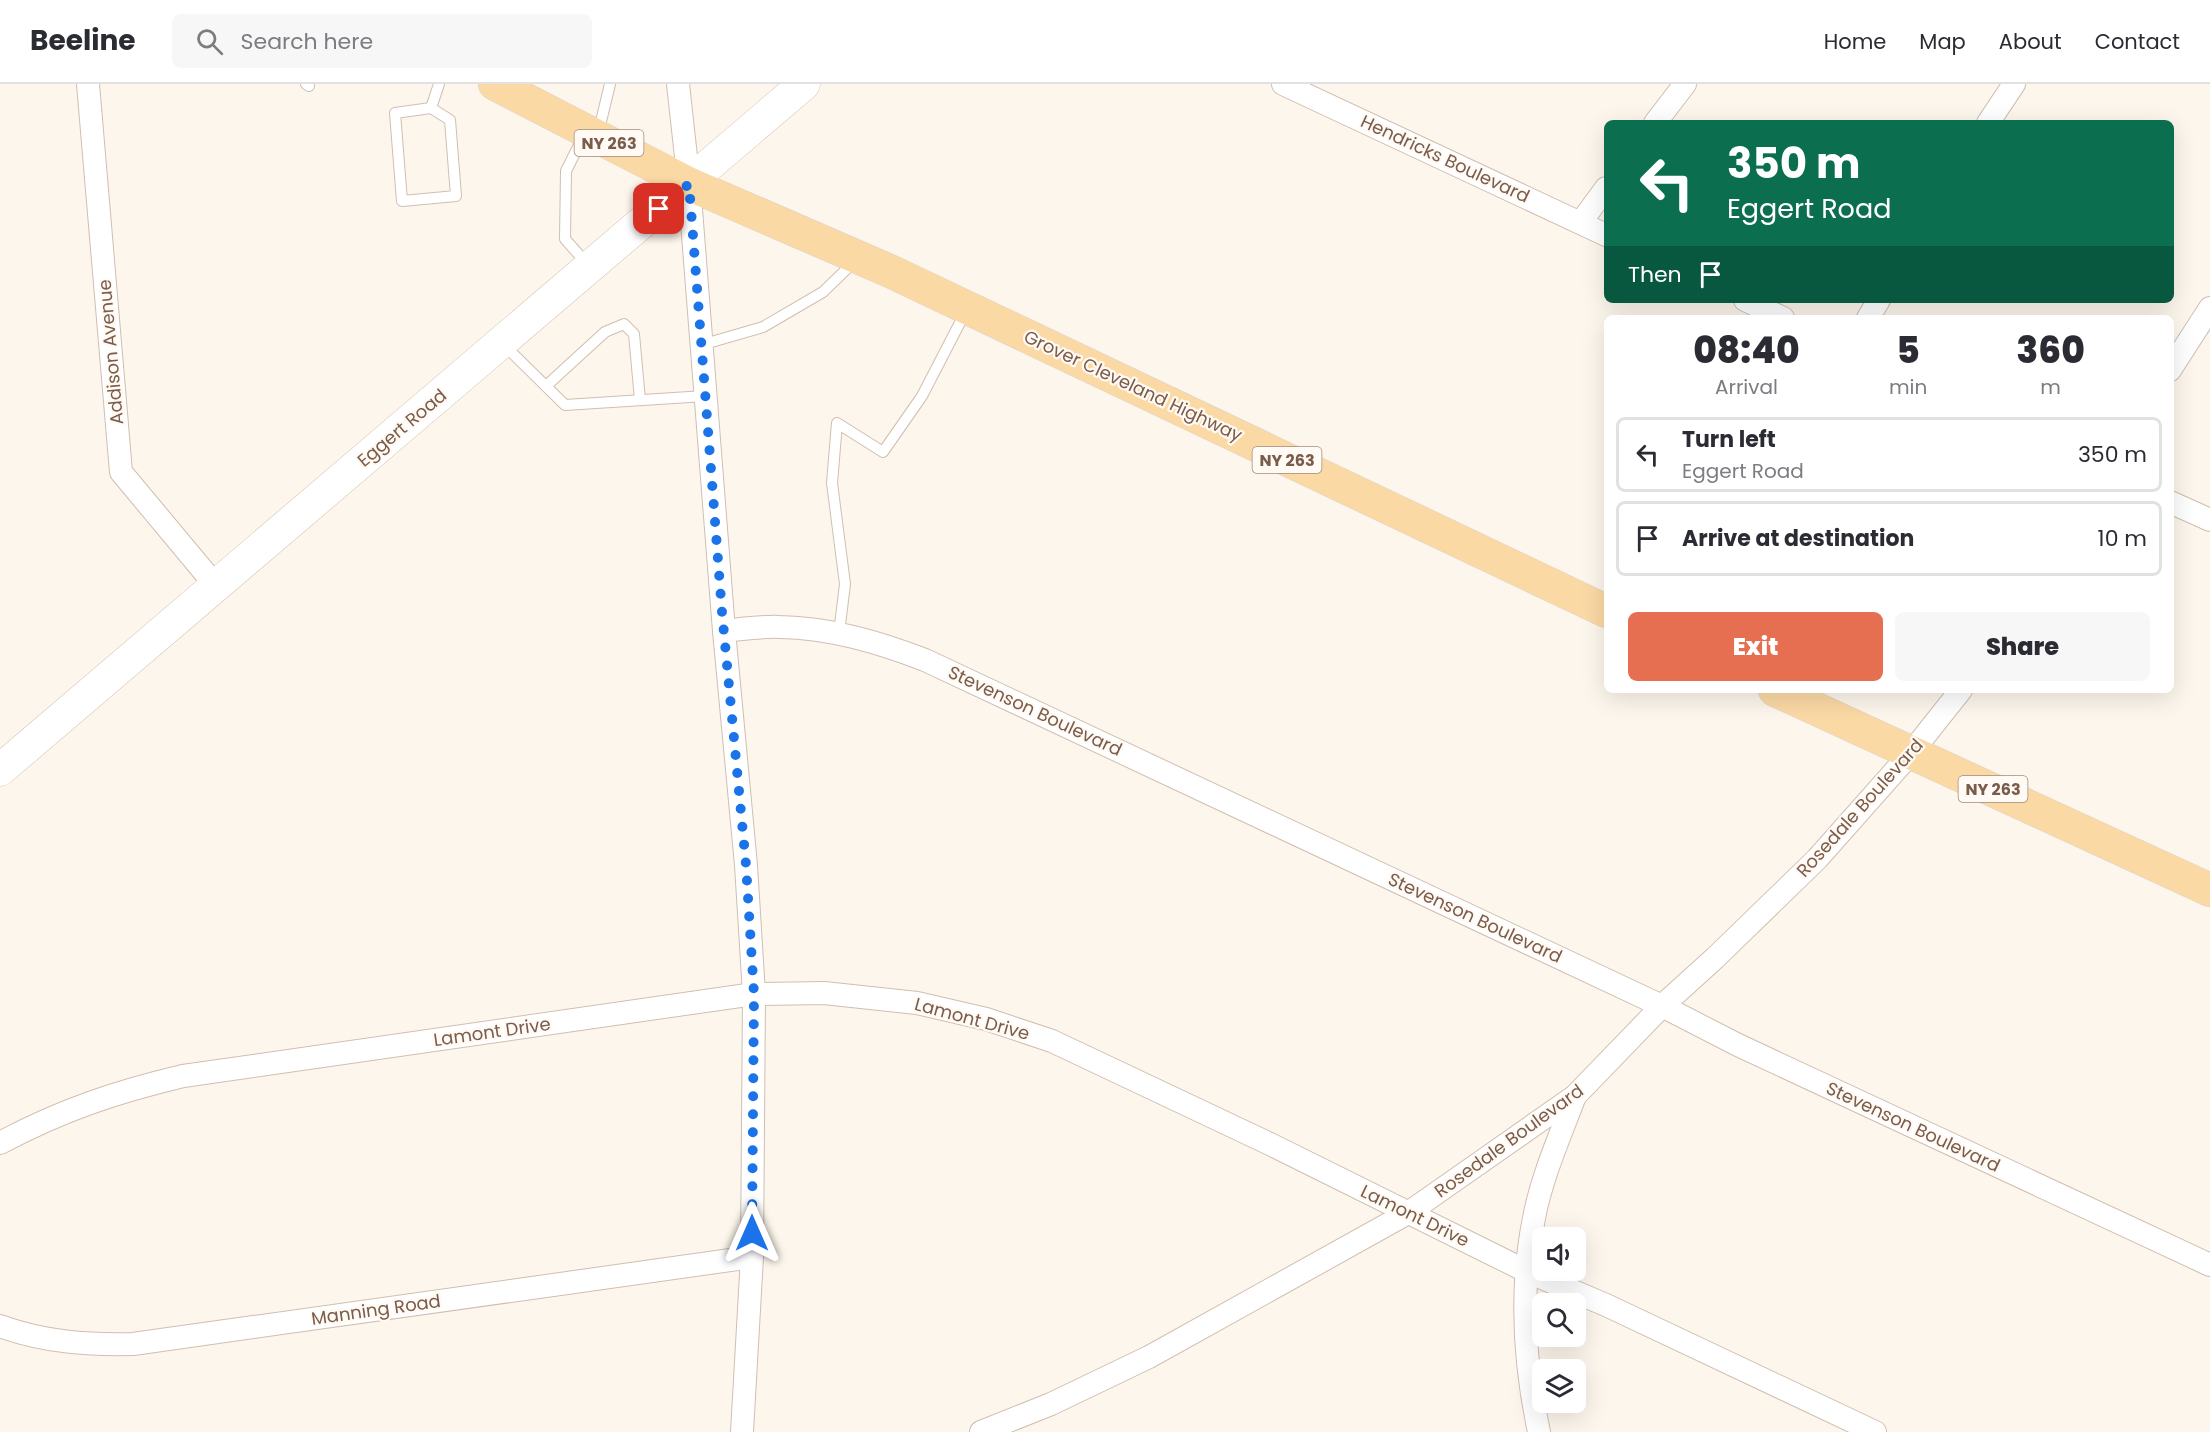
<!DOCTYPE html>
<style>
body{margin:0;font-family:Poppins,sans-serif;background:#f7f7f7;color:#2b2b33;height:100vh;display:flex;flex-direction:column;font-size:22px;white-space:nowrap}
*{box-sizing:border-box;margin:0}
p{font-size:20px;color:#7c7c81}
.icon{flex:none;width:33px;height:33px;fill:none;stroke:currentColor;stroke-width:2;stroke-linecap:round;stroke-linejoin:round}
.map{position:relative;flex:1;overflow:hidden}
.panel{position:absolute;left:1604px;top:231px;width:570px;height:378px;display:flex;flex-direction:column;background:#fff;border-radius:9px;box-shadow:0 6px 24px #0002}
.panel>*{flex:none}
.hud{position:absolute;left:1604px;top:36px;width:570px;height:183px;border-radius:9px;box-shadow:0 6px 24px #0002;background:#0b6e4f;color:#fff;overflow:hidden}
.controls{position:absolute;left:1532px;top:1143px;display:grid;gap:12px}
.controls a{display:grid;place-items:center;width:54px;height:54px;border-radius:9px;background:#fff;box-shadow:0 6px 24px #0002;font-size:30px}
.pin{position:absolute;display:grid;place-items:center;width:51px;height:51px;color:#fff;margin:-26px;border-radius:12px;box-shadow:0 3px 9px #0006}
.me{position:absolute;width:66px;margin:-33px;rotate:0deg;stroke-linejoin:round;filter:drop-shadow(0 0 4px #0008)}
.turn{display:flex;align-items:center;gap:21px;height:126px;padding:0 24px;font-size:27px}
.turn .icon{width:78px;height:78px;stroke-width:2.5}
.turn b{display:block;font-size:42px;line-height:51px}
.then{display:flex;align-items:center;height:57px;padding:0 24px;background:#0003;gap:12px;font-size:22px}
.eta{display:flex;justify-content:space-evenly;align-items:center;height:102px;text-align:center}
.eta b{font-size:36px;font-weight:800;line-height:42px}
.primary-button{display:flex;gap:12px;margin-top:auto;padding:12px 24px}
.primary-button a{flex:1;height:69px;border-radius:9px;background:#e76f51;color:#fff;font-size:24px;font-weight:800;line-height:69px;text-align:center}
.primary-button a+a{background:#f7f7f7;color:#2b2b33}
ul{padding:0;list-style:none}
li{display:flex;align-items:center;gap:18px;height:75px;margin:0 12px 9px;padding:0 12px;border:3px solid #e1e1e2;border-radius:9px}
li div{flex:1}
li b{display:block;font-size:22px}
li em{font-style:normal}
header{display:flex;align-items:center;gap:36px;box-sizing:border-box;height:84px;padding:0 30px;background:#fff;border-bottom:2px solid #e1e1e2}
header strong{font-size:28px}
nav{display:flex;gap:33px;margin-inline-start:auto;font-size:21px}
.search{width:420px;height:54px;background:#f7f7f7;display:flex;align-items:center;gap:15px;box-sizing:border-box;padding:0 21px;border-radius:9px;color:#7c7c81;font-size:22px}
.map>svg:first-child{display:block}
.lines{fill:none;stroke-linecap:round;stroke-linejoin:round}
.lane-casing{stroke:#d1beb0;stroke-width:12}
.street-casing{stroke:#d1beb0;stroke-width:24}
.secondary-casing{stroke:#d6c0b0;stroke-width:33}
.primary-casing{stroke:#dad1cd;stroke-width:34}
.lane{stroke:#fff;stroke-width:10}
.street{stroke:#fff;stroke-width:22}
.secondary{stroke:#fff;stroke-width:32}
.primary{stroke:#fbd9a5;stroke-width:33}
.route{stroke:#1a73e8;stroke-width:10;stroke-dasharray:0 18}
.labels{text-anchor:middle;stroke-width:4.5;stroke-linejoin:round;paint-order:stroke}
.shield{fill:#fffaf3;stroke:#a28b7f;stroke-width:1.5}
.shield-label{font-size:16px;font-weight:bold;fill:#7a5c4d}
.street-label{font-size:18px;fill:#7a5c4d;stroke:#fffaf3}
</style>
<header>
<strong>Beeline</strong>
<div class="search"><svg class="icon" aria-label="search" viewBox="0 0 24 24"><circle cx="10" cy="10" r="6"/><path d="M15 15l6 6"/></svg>Search here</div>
<nav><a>Home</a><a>Map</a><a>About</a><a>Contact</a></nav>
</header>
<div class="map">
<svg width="2210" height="1348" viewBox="0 0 2210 1348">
<rect width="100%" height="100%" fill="#fdf6ec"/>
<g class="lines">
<!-- lane casing -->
<g class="lane-casing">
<g id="lane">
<polyline points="306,0 309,2"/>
<polygon points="431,24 450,36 456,112 402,117 395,29"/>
<polyline points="431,24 439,0"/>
<polyline points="598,50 610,0"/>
<polyline points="584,51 566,87 565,155 588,181"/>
<polyline points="503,260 565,321 705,312"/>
<polyline points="701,261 763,243 823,208 856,176"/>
<polyline points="546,302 605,248 624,240 634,250 640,316"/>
<polyline points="839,549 845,500 832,399 837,339 883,368 922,312 966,227"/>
</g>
</g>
<!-- street casing -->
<g class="street-casing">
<g id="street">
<polyline points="88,0 121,388 216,502"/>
<polyline points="678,0 689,100 724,547 746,781 754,910 752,1173 742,1348"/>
<polyline points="1283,0 1606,151"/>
<polyline points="1655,39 1685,0"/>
<polyline points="1988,39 2014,0"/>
<polyline points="1581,138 1606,104"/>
<polyline points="1745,216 1783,234"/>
<polyline points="1868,234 1879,216"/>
<polyline points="2170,286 2210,224"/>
<polyline points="2170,418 2210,436"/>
<path d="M724 547C742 545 761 542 780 543 831 544 878 558 925 576L1662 922 1738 961 2210 1181"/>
<path d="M0 1059C62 1026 116 1008 183 992L754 910 824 909 917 919 986 935 1052 957 1272 1061 1528 1188 1606 1221 1875 1348"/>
<path d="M0 1242C44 1258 87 1261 133 1260L752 1173"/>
<polyline points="981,1348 1051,1320 1149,1273 1408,1129 1575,1012 1662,922 1715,874 1817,775 1911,669 1961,606"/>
<path d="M1539 1348C1524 1278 1520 1204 1534 1134 1542 1092 1560 1052 1575 1012"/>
</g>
</g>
<!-- secondary casing -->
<g class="secondary-casing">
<polyline id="secondary" points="0,686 804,0"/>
</g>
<!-- primary casing -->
<g class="primary-casing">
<g id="primary">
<polyline points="495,0 689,100 892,188 1606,527"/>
<polyline points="1775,606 2210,806"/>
</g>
</g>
<!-- lane -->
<use href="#lane" class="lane"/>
<!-- street -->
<use href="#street" class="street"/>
<!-- secondary -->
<use href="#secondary" class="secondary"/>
<!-- primary -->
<use href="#primary" class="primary"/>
</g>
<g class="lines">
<!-- route -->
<polyline class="route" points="659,125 689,100 722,528 746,781 754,910 752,1149"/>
</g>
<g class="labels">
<!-- shield labels -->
<g class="shield">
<rect x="574.5" y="46" width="69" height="26" rx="4.5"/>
<rect x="1252.5" y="363" width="69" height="26" rx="4.5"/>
<rect x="1958.5" y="692" width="69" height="26" rx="4.5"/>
</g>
<g class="shield-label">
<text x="609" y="65">NY 263</text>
<text x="1287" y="382">NY 263</text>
<text x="1993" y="711">NY 263</text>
</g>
<!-- street labels -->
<g class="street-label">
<text transform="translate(1445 75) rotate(25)" y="6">Hendricks Boulevard</text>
<text transform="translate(111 268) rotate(-95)" y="6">Addison Avenue</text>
<text transform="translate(1133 302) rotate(25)" y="6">Grover Cleveland Highway</text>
<text transform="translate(402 344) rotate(-40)" y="6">Eggert Road</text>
<text transform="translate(1035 627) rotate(25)" y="6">Stevenson Boulevard</text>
<text transform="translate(1860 724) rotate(-48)" y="6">Rosedale Boulevard</text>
<text transform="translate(1475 834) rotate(25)" y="6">Stevenson Boulevard</text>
<text transform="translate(972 935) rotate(15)" y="6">Lamont Drive</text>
<text transform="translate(492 948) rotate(-8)" y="6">Lamont Drive</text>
<text transform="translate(1913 1043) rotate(25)" y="6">Stevenson Boulevard</text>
<text transform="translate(1509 1057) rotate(-36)" y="6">Rosedale Boulevard</text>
<text transform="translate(1415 1132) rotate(26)" y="6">Lamont Drive</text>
<text transform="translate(376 1226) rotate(-8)" y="6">Manning Road</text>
</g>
</g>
</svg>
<div class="controls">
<a><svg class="icon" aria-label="sound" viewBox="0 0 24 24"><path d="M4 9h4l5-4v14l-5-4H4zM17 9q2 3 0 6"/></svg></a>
<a><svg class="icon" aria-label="search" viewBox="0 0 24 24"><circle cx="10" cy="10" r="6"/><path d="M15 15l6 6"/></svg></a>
<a><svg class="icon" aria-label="layers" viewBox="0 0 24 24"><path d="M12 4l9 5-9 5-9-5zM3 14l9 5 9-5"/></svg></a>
</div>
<div class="pin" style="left:659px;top:125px;background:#d93025"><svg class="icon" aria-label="arrive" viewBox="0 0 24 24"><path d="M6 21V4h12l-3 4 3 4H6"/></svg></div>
<svg class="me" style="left:752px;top:1149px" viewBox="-20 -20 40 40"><path d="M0-17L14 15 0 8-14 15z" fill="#1a73e8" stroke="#fff" stroke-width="4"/></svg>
<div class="hud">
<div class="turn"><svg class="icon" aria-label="left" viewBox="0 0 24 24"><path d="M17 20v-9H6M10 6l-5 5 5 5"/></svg><div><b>350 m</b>Eggert Road</div></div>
<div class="then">Then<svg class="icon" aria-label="arrive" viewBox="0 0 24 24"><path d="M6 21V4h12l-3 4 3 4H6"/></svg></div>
</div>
<section class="panel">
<div class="eta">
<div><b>08:40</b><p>Arrival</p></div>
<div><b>5</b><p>min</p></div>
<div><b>360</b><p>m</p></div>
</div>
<ul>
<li><svg class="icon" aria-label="left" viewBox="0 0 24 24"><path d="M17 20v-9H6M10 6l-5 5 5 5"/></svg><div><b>Turn left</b><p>Eggert Road</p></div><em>350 m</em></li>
<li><svg class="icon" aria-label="arrive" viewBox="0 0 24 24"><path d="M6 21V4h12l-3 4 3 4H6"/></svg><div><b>Arrive at destination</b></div><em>10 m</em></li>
</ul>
<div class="primary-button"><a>Exit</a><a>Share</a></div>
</section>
</div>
